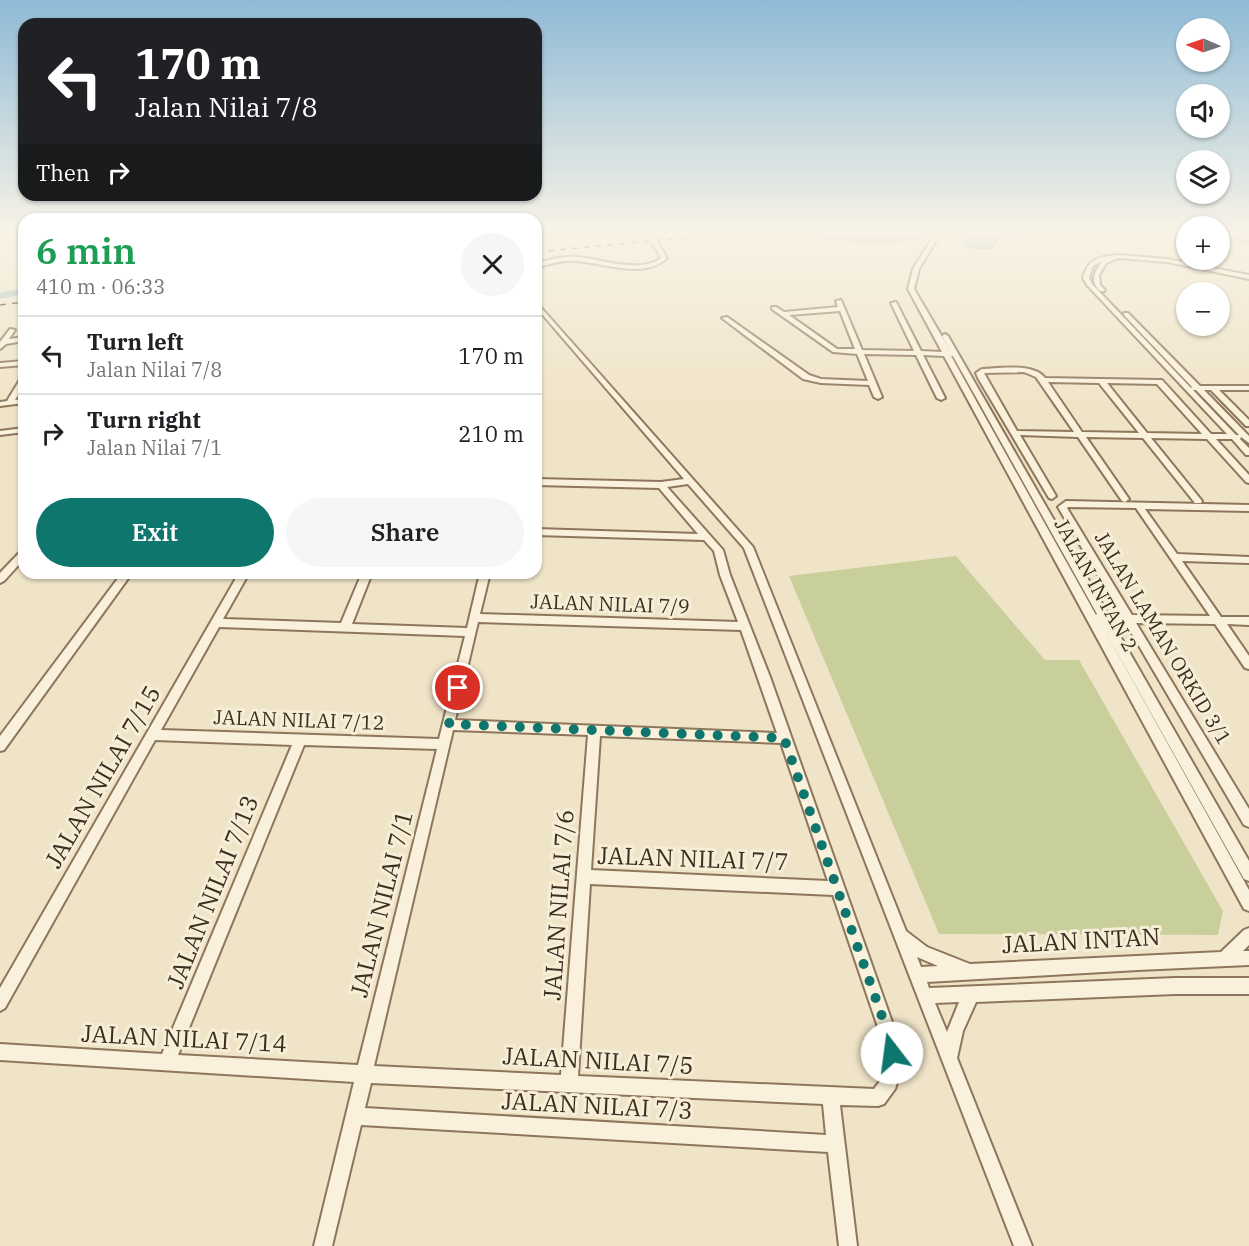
<!DOCTYPE html>
<meta charset="utf-8">
<style>
body{margin:0;font-family:"IBM Plex Serif",serif;background:#f6f6f6;color:#202124;height:100vh;display:flex;flex-direction:column;font-size:22px;white-space:nowrap}
*{box-sizing:border-box;margin:0}
p{font-size:20px;color:#757577}
.icon{flex:none;width:33px;height:33px;fill:none;stroke:currentColor;stroke-width:2;stroke-linecap:round;stroke-linejoin:round}
.map{position:relative;flex:1;overflow:hidden}
.panel{position:absolute;left:18px;top:213px;width:524px;height:366px;display:flex;flex-direction:column;background:#fff;border-radius:18px;box-shadow:0 2px 4px #0004}
.panel>*{flex:none}
.banner{position:absolute;left:18px;top:18px;width:524px;height:183px;border-radius:18px;box-shadow:0 2px 4px #0004;background:#202124;color:#fff;overflow:hidden}
.needle{width:39px;rotate:272deg}
.fabs{position:absolute;left:1176px;top:18px;display:grid;gap:12px}
.fabs a{display:grid;place-items:center;width:54px;height:54px;border-radius:50%;background:#fff;box-shadow:0 2px 4px #0004;font-size:30px}
.pin{position:absolute;display:grid;place-items:center;width:51px;height:51px;color:#fff;margin:-26px;border:3px solid #fff;border-radius:50%;box-shadow:0 2px 6px #0007}
.me{position:absolute;width:66px;margin:-33px;rotate:345deg;stroke-linejoin:round;filter:drop-shadow(0 0 4px #0008)}
.turn{display:flex;align-items:center;gap:21px;height:126px;padding:0 18px;font-size:27px}
.turn .icon{width:78px;height:78px;stroke-width:2.5}
.turn b{display:block;font-size:42px;line-height:51px}
.then{display:flex;align-items:center;height:57px;padding:0 18px;background:#0003;gap:12px;font-size:22px}
.round{display:grid;place-items:center;flex:none;width:63px;height:63px;border-radius:32px;background:#f6f6f6}
.summary{display:flex;align-items:center;justify-content:space-between;height:102px;padding:0 18px}
h1{font-size:36px;font-weight:600;line-height:45px;color:#1e9e55}
.button{display:flex;gap:12px;margin-top:auto;padding:12px 18px}
.button a{flex:1;height:69px;border-radius:36px;background:#0f766e;color:#fff;font-size:24px;font-weight:600;line-height:69px;text-align:center}
.button a+a{background:#f6f6f6;color:#202124}
ul{padding:0;list-style:none}
li{display:flex;align-items:center;gap:18px;height:78px;padding:0 18px;border-top:2px solid #e0e0e0}
li div{flex:1}
li b{display:block;font-size:22px}
li em{font-style:normal}
.map>svg:first-child{display:block}
.green{fill:#c9cf9b}
.water{fill:#a9c4bc;stroke:#6f938a;stroke-width:1.5}
.lines{fill:none;stroke-linecap:round;stroke-linejoin:round}
.river{fill:#a9c4bc;fill-rule:evenodd}
.minor-casing{stroke:#8d765c;stroke-width:4}
.minor{fill:#faf1dc;fill-rule:evenodd}
.rail{stroke:#3d2e20;stroke-width:1.5;stroke-dasharray:6 6;stroke-linecap:butt}
.minor-bridge-casing{stroke:#8d765c;stroke-width:8;stroke-linecap:butt}
.minor-bridge{stroke:#faf1dc;stroke-width:6}
.route{stroke:#0f766e;stroke-width:10;stroke-dasharray:0 18}
.labels{text-anchor:middle;stroke-width:6;stroke-linejoin:round;paint-order:stroke}
.street-label{font-size:20px;fill:#3d2e20;stroke:#f7eed8}
.near-street-label{font-size:24px;fill:#3d2e20;stroke:#f7eed8}
</style>
<div class="map">
<svg width="1249" height="1246" viewBox="0 0 1249 1246">
<rect width="100%" height="100%" fill="#f0e4c8"/>
<!-- green -->
<polygon class="green" points="956,556 1045,660 1079,660 1223,911 1218,935 939,934 789,576"/>
<!-- water -->
<polygon class="water" points="993,232 1033,232 998,239 990,249 975,248 965,244 970,237"/>
<g class="lines">
<!-- river -->
<g class="river">
<path d="M800 232 866 238 929 232 933 235C913 248 820 246 800 232Z"/>
<polygon points="946,232 956,232 949,236"/>
<polygon points="1178,232 1186,232 1186,235 1179,234"/>
<polygon points="1220,235 1249,238 1249,244 1220,240"/>
<polygon points="24,288 24,294 0,299 0,293"/>
</g>
<!-- minor casing -->
<g class="minor-casing">
<g id="minor">
<polygon points="536,232 552,232 536,236"/>
<path d="M936 232H941L919 269 914 289 951 352 942 336 945 334 948 336 1108 614 1121 615 1058 507 1066 501 1249 505V511L1145 509 1177 554 1249 557V563L1182 561 1221 617H1249V625L1227 624 1249 656V669L1245 668 1215 624 1136 623 1249 809V827L1244 825 1125 622H1112L1249 861V881L1244 879 1100 622 1249 890V911L1244 909 944 356 923 355 945 398 941 400 937 398 916 355 864 354 882 397 878 399 874 397 869 385 821 383 803 379 722 318 727 317 809 375 821 379 868 381 857 354 833 352 772 309V307H776L784 312 838 307 836 301 841 300 862 350 914 351 891 303 896 302 921 351 942 352 908 289 913 269ZM840 311 855 349H837L789 315ZM951 356H953L1097 614 1096 615ZM1068 507 1136 508 1210 616 1132 615 1067 508Z"/>
<polygon points="1236,232 1249,232 1249,235"/>
<path d="M656 242 658 243 667 258C642 281 601 261 572 261 559 260 548 265 536 268V264L539 263C551 259 564 256 577 257 601 259 640 274 661 258L653 244Z"/>
<path d="M1119 255 1167 259 1249 275V279L1167 262 1119 258 1106 263 1099 275 1100 285 1105 290 1104 291H1100C1089 280 1095 272 1102 261L1093 266 1089 278 1092 284 1191 388 1192 387 1124 315V313H1128L1200 386H1249V390H1219L1249 420V426H1246L1211 390H1204L1249 436V443L1241 437 1240 439 1249 448V455H1246L1232 439H1216L1249 475V483L1246 482 1207 439 1151 438 1202 501 1201 503H1195L1143 438 1086 437 1129 499 1125 502 1122 501 1078 437 1020 435 1056 496 1052 499 1049 498 978 378 976 373 982 369C999 368 1034 363 1045 378L1159 380H1162L1211 434H1227L1087 285 1083 278C1089 257 1100 257 1119 255ZM1024 372 1036 377 1074 432 1017 431 984 373ZM1048 382 1099 383 1139 433 1082 432ZM1107 383 1157 384 1202 434 1147 433ZM1193 390H1196L1239 435H1236Z"/>
<path d="M536 302 753 547 906 931 927 947 970 964 1221 952 1244 930 1249 928V945L1243 951H1249V965L1138 970 927 982 929 988 1175 978H1249V994H1175L976 1002 963 1031 957 1058 1032 1246H1014L744 548 688 484 667 487 723 550 730 575 770 677 898 1039 901 1070 895 1089 884 1104 878 1106 840 1105 857 1246H839L828 1152 361 1125 332 1246H314L354 1082 0 1060V1044L162 1054 292 745 155 740 5 1008 0 1011V988L239 573H249L223 619 341 623 362 573H372L352 624 467 628 480 573H490L480 614 738 622 720 575 714 551 704 540 536 535V529L698 534 659 488 536 485V479L661 482 684 479 536 307ZM478 622 741 630 777 733 455 720ZM219 627 465 636 439 739 161 730ZM453 730 588 735 561 1075 374 1066ZM600 736 781 743 828 881 591 870ZM304 745 437 749 358 1065 178 1055ZM590 884 833 895 882 1039 885 1070 883 1077 874 1089 578 1076ZM917 957 938 966 921 967ZM959 1002 947 1032 935 1003ZM371 1083 823 1104 826 1135 365 1108Z"/>
<polygon points="10,329 15,330 9,339 24,337 24,341 6,344 0,349 0,342"/>
<polygon points="24,361 24,365 0,367 0,363"/>
<polygon points="21,378 24,378 24,386 15,400 24,399 24,403 0,406 0,402 7,401"/>
<polygon points="24,428 24,432 0,435 0,431"/>
<polygon points="24,550 24,559 4,581 0,583 0,573 21,551"/>
<polygon points="122,573 132,573 4,750 0,751 0,736"/>
</g>
</g>
<!-- minor -->
<use href="#minor" class="minor"/>
<!-- rail -->
<g class="rail">
<polyline points="536,252 744,232"/>
<polyline points="0,305 24,302"/>
</g>
<!-- minor-bridge casing -->
<g class="minor-bridge-casing">
<polyline id="minor-bridge" points="648,234 656,244"/>
</g>
<!-- minor-bridge -->
<use href="#minor-bridge" class="minor-bridge"/>
</g>
<!-- sky -->
<linearGradient id="sky" x2="0" y2="1"><stop stop-color="#8fbad6"/><stop offset="0.57" stop-color="#f8f3e6"/><stop offset="1" stop-color="#f8f3e6" stop-opacity="0"/></linearGradient>
<rect width="1249" height="406" fill="url(#sky)"/>
<g class="lines">
<!-- route -->
<polyline class="route" points="458,688 449,724 784,738 890,1039 892,1053"/>
</g>
<g class="labels">
<!-- street labels -->
<g class="street-label">
<text transform="translate(1096 585) rotate(61)" y="7">JALAN INTAN 2</text>
<text transform="translate(610 604) rotate(2)" y="7">JALAN NILAI 7/9</text>
<text transform="translate(1163 638) rotate(59)" y="7">JALAN LAMAN ORKID 3/1</text>
<text transform="translate(299 720) rotate(2)" y="7">JALAN NILAI 7/12</text>
</g>
<!-- near-street labels -->
<g class="near-street-label">
<text transform="translate(103 777) rotate(-60)" y="8">JALAN NILAI 7/15</text>
<text transform="translate(693 859) rotate(2)" y="8">JALAN NILAI 7/7</text>
<text transform="translate(213 892) rotate(-68)" y="8">JALAN NILAI 7/13</text>
<text transform="translate(382 904) rotate(-76)" y="8">JALAN NILAI 7/1</text>
<text transform="translate(559 905) rotate(-86)" y="8">JALAN NILAI 7/6</text>
<text transform="translate(1081 941) rotate(-3)" y="8">JALAN INTAN</text>
<text transform="translate(184 1039) rotate(3)" y="8">JALAN NILAI 7/14</text>
<text transform="translate(598 1061) rotate(3)" y="8">JALAN NILAI 7/5</text>
<text transform="translate(597 1106) rotate(3)" y="8">JALAN NILAI 7/3</text>
</g>
</g>
</svg>
<div class="fabs">
<a><svg class="needle" viewBox="-14 -14 28 28"><path d="M0-13l5 13h-10z" fill="#e53935"/><path d="M0 13l5-13h-10z" fill="#757577"/></svg></a>
<a><svg class="icon" aria-label="sound" viewBox="0 0 24 24"><path d="M4 9h4l5-4v14l-5-4H4zM17 9q2 3 0 6"/></svg></a>
<a><svg class="icon" aria-label="layers" viewBox="0 0 24 24"><path d="M12 4l9 5-9 5-9-5zM3 14l9 5 9-5"/></svg></a>
<a>+</a>
<a>−</a>
</div>
<div class="pin" style="left:458px;top:688px;background:#d93025"><svg class="icon" aria-label="arrive" viewBox="0 0 24 24"><path d="M6 21V4h12l-3 4 3 4H6"/></svg></div>
<svg class="me" style="left:892px;top:1053px" viewBox="-20 -20 40 40"><circle r="19" fill="#fff"/><path d="M0-13L10 11 0 6-10 11z" fill="#0f766e"/></svg>
<div class="banner">
<div class="turn"><svg class="icon" aria-label="left" viewBox="0 0 24 24"><path d="M17 20v-9H6M10 6l-5 5 5 5"/></svg><div><b>170 m</b>Jalan Nilai 7/8</div></div>
<div class="then">Then<svg class="icon" aria-label="right" viewBox="0 0 24 24"><path d="M7 20v-9h11M14 6l5 5-5 5"/></svg></div>
</div>
<section class="panel">
<div class="summary"><div><h1>6 min</h1><p>410 m · 06:33</p></div><a class="round"><svg class="icon" aria-label="close" viewBox="0 0 24 24"><path d="M6 6l12 12M18 6L6 18"/></svg></a></div>
<ul>
<li><svg class="icon" aria-label="left" viewBox="0 0 24 24"><path d="M17 20v-9H6M10 6l-5 5 5 5"/></svg><div><b>Turn left</b><p>Jalan Nilai 7/8</p></div><em>170 m</em></li>
<li><svg class="icon" aria-label="right" viewBox="0 0 24 24"><path d="M7 20v-9h11M14 6l5 5-5 5"/></svg><div><b>Turn right</b><p>Jalan Nilai 7/1</p></div><em>210 m</em></li>
</ul>
<div class="button"><a>Exit</a><a>Share</a></div>
</section>
</div>
